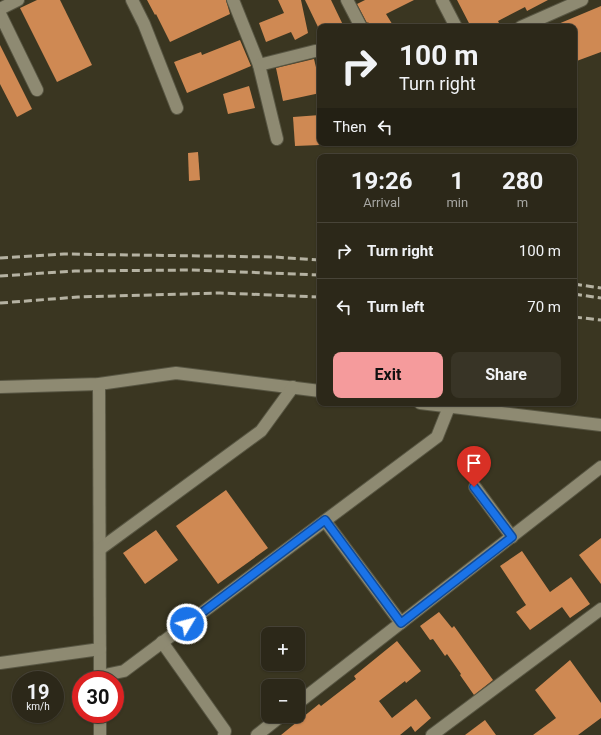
<!DOCTYPE html>
<meta charset="utf-8">
<style>
body{margin:0;font-family:Roboto,sans-serif;background:#383426;color:#f1f3f6;height:100vh;display:flex;flex-direction:column;font-size:15px;white-space:nowrap}
*{box-sizing:border-box;margin:0}
p{font-size:13px;color:#a6a6a2}
.icon{flex:none;width:22px;height:22px;fill:none;stroke:currentColor;stroke-width:2;stroke-linecap:round;stroke-linejoin:round}
.map{position:relative;flex:1;overflow:hidden}
.details{position:absolute;left:317px;top:154px;width:260px;height:252px;display:flex;flex-direction:column;background:#2c2819;border-radius:8px;box-shadow:0 1px 3px #0004,0 0 0 1px #484438}
.details>*{flex:none}
.banner{position:absolute;left:317px;top:24px;width:260px;height:122px;border-radius:8px;box-shadow:0 1px 3px #0004,0 0 0 1px #484438;background:#2c2819;color:#f1f3f6;overflow:hidden}
.buttons{position:absolute;left:261px;top:627px;display:grid;gap:8px}
.buttons a{display:grid;place-items:center;width:44px;height:44px;border-radius:8px;background:#2c2819;box-shadow:0 1px 3px #0004,0 0 0 1px #484438;font-size:20px}
.speed{position:absolute;left:12px;top:671px;display:flex;gap:8px;font-size:20px;font-weight:700;text-align:center}
.speed>*{display:grid;place-content:center;width:52px;height:52px;border-radius:50%;background:#2c2819;box-shadow:0 1px 3px #0004,0 0 0 1px #484438;line-height:1}
.speed small{font-size:10px;font-weight:400}
.speed .limit{border:6px solid #d22;background:#fff;color:#111}
.pin{position:absolute;display:grid;place-items:center;width:34px;height:34px;color:#fff;margin:-41px -17px;border-radius:50% 50% 50% 0;rotate:-45deg;box-shadow:0 0 4px #0007}
.pin .icon{rotate:45deg}
.me{position:absolute;width:44px;margin:-22px;rotate:53deg;stroke-linejoin:round;filter:drop-shadow(0 0 3px #0008)}
.turn{display:flex;align-items:center;gap:14px;height:84px;padding:0 16px;font-size:18px}
.turn .icon{width:52px;height:52px;stroke-width:2.5}
.turn b{display:block;font-size:28px;line-height:34px}
.then{display:flex;align-items:center;height:38px;padding:0 16px;background:#0003;gap:8px;font-size:15px}
.eta{display:flex;justify-content:space-evenly;align-items:center;height:68px;text-align:center}
.eta b{font-size:24px;font-weight:700;line-height:28px}
.button{display:flex;gap:8px;margin-top:auto;padding:8px 16px}
.button a{flex:1;height:46px;border-radius:8px;background:#f59b9c;color:#111;font-size:16px;font-weight:700;line-height:46px;text-align:center}
.button a+a{background:#383426;color:#f1f3f6}
ul{padding:0;list-style:none}
li{display:flex;align-items:center;gap:12px;height:56px;padding:0 16px;border-top:1px solid #484438}
li div{flex:1}
li b{display:block;font-size:15px}
li em{font-style:normal}
.map>svg:first-child{display:block}
.building{fill:#cf8953}
.lines{fill:none;stroke-linecap:round;stroke-linejoin:round}
.minor-casing{stroke:#585643;stroke-width:14}
.minor{stroke:#8e8a72;stroke-width:12}
.rail{stroke:#b5b2a2;stroke-width:3;stroke-dasharray:8 4;stroke-linecap:butt}
.route-casing{stroke:#114b97;stroke-width:10}
.route{stroke:#1a73e8;stroke-width:7}
</style>
<div class="map">
<svg width="601" height="735" viewBox="0 0 601 735">
<rect width="100%" height="100%" fill="#3a3621"/>
<!-- building -->
<g class="building">
<polygon points="37,0 60,0 92,65 57,82 20,8"/>
<polygon points="147,0 226,0 230,14 170,42 156,14 155,15"/>
<polygon points="278,0 301,0 308,33 295,40 291,32 266,42 259,23 284,13"/>
<polygon points="305,0 331,0 344,27 318,27"/>
<polygon points="365,0 414,0 386,14 394,27 371,27 368,22 367,23 357,4"/>
<polygon points="457,0 548,0 527,11 525,7 498,21 501,27 471,27"/>
<polygon points="601,6 601,52 574,62 574,27 551,27"/>
<polygon points="240,40 251,66 187,93 174,62 201,52 202,55"/>
<polygon points="0,45 32,109 17,117 0,84"/>
<polygon points="314,59 320,84 320,93 283,101 276,68"/>
<polygon points="249,86 255,108 228,114 223,94"/>
<polygon points="320,115 320,145 295,146 293,117"/>
<polygon points="198,152 200,180 189,181 188,153"/>
<polygon points="226,490 268,548 218,584 176,526"/>
<polygon points="156,530 178,560 145,584 123,553"/>
<polygon points="601,538 601,584 579,555"/>
<polygon points="522,551 550,592 571,577 590,604 570,618 562,607 530,630 516,612 526,605 500,566"/>
<polygon points="439,612 452,628 454,626 493,680 474,695 460,675 461,674 447,654 445,656 433,639 430,640 420,626"/>
<polygon points="397,641 421,671 406,683 405,681 379,701 392,718 416,699 431,718 415,732 411,726 400,735 281,735 319,704 321,706 356,679 354,676"/>
<polygon points="570,660 601,703 601,718 578,735 533,735 556,718 535,690"/>
<polygon points="485,720 496,735 465,735"/>
</g>
<g class="lines">
<!-- minor casing -->
<g class="minor-casing">
<g id="minor">
<polyline points="132,0 144,24 177,108"/>
<polyline points="233,0 259,65 277,139"/>
<polyline points="347,0 361,27"/>
<polyline points="442,0 456,27"/>
<polyline points="0,9 18,0"/>
<polyline points="0,14 37,90"/>
<polyline points="521,27 582,0"/>
<polyline points="259,65 315,51 320,51"/>
<polyline points="99,384 100,680"/>
<polyline points="0,387 99,384 176,373 320,391"/>
<polyline points="420,403 601,425"/>
<polyline points="475,487 512,537"/>
<polyline points="325,521 401,623"/>
<polyline points="100,549 261,431 293,387"/>
<polyline points="162,642 225,731 224,735"/>
<polyline points="0,663 100,649"/>
<polyline points="100,676 124,671 437,437 449,407"/>
<polyline points="298,703 601,467"/>
<polyline points="100,714 100,735"/>
<polyline points="257,735 281,716"/>
<polyline points="432,735 601,609"/>
</g>
</g>
<!-- minor -->
<use href="#minor" class="minor"/>
<!-- rail -->
<g class="rail">
<polyline points="0,258 64,254 274,257 320,260"/>
<polyline points="0,276 75,271 191,270 320,275"/>
<polyline points="574,284 601,288"/>
<polyline points="574,294 601,298"/>
<polyline points="0,303 78,297 220,293 320,297"/>
<polyline points="574,317 601,320"/>
</g>
</g>
<g class="lines">
<!-- route casing -->
<g class="route-casing">
<polyline id="route" points="187,624 325,520 401,623 512,537 474,487"/>
</g>
<!-- route -->
<use href="#route" class="route"/>
</g>
</svg>
<div class="buttons">
<a>+</a>
<a>−</a>
</div>
<div class="speed"><div>19<small>km/h</small></div><div class="limit">30</div></div>
<div class="pin" style="left:474px;top:487px;background:#d93025"><svg class="icon" aria-label="arrive" viewBox="0 0 24 24"><path d="M6 21V4h12l-3 4 3 4H6"/></svg></div>
<svg class="me" style="left:187px;top:624px" viewBox="-20 -20 40 40"><circle r="17" fill="#1a73e8" stroke="#fff" stroke-width="3"/><path d="M0-11L8 9 0 5-8 9z" fill="#fff"/></svg>
<div class="banner">
<div class="turn"><svg class="icon" aria-label="right" viewBox="0 0 24 24"><path d="M7 20v-9h11M14 6l5 5-5 5"/></svg><div><b>100 m</b>Turn right</div></div>
<div class="then">Then<svg class="icon" aria-label="left" viewBox="0 0 24 24"><path d="M17 20v-9H6M10 6l-5 5 5 5"/></svg></div>
</div>
<section class="details">
<div class="eta">
<div><b>19:26</b><p>Arrival</p></div>
<div><b>1</b><p>min</p></div>
<div><b>280</b><p>m</p></div>
</div>
<ul>
<li><svg class="icon" aria-label="right" viewBox="0 0 24 24"><path d="M7 20v-9h11M14 6l5 5-5 5"/></svg><div><b>Turn right</b></div><em>100 m</em></li>
<li><svg class="icon" aria-label="left" viewBox="0 0 24 24"><path d="M17 20v-9H6M10 6l-5 5 5 5"/></svg><div><b>Turn left</b></div><em>70 m</em></li>
</ul>
<div class="button"><a>Exit</a><a>Share</a></div>
</section>
</div>
